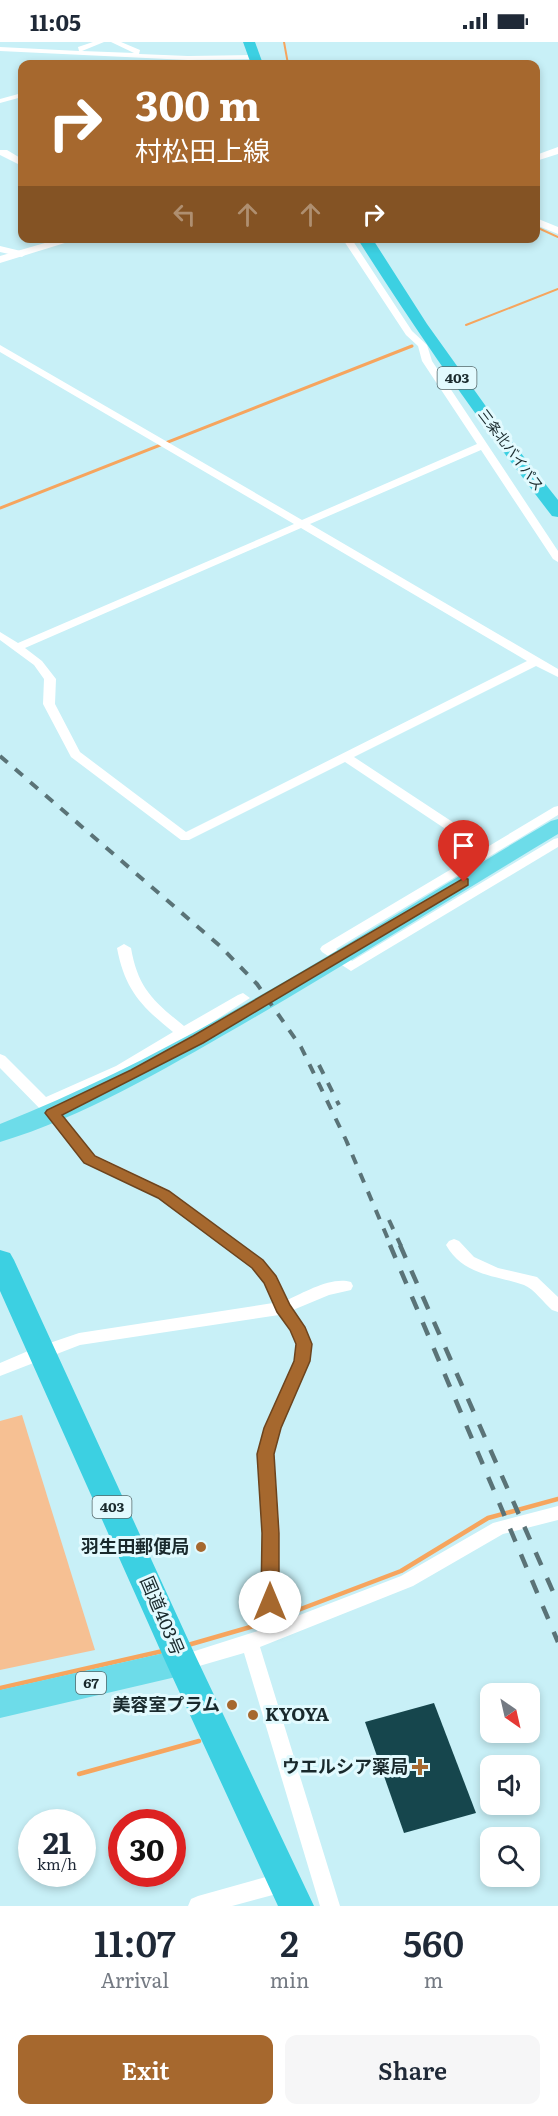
<!DOCTYPE html>
<meta charset="utf-8">
<style>
body{margin:0;font-family:Literata,"Noto Sans JP",serif;background:#f6f6f7;color:#1f2937;height:100vh;display:flex;flex-direction:column;font-size:22px;white-space:nowrap}
*{box-sizing:border-box;margin:0}
p{font-size:20px;color:#747a83}
.icon{flex:none;width:33px;height:33px;fill:none;stroke:currentColor;stroke-width:2;stroke-linecap:round;stroke-linejoin:round}
.map{position:relative;height:1864px;overflow:hidden}
.drawer{display:flex;flex-direction:column;background:#fff;flex:1}
.drawer>*{flex:none}
.hud{position:absolute;left:18px;top:18px;width:522px;height:183px;border-radius:12px;box-shadow:0 3px 9px #0003;background:#a6682e;color:#fff;overflow:hidden}
.needle{width:39px;rotate:146deg}
.tools{position:absolute;left:480px;top:1641px;display:grid;gap:12px}
.tools a{display:grid;place-items:center;width:60px;height:60px;border-radius:12px;background:#fff;box-shadow:0 3px 9px #0003;font-size:30px}
.speed{position:absolute;left:18px;top:1767px;display:flex;gap:12px;font-size:30px;font-weight:700;text-align:center}
.speed>*{display:grid;place-content:center;width:78px;height:78px;border-radius:50%;background:#fff;box-shadow:0 3px 9px #0003;line-height:1}
.speed small{font-size:15px;font-weight:400}
.speed .limit{border:9px solid #d22;background:#fff;color:#111}
.pin{position:absolute;display:grid;place-items:center;width:51px;height:51px;color:#fff;margin:-62px -26px;border-radius:50% 50% 50% 0;rotate:-45deg;box-shadow:0 0 6px #0007}
.pin .icon{rotate:45deg}
.me{position:absolute;width:66px;margin:-33px;rotate:0deg;stroke-linejoin:round;filter:drop-shadow(0 0 4px #0008)}
.turn{display:flex;align-items:center;gap:21px;height:126px;padding:0 18px;font-size:27px}
.turn .icon{width:78px;height:78px;stroke-width:2.5}
.turn b{display:block;font-size:42px;line-height:51px}
.lanes{display:flex;align-items:center;height:57px;padding:0 18px;background:#0003;justify-content:center;gap:30px;direction:ltr}
.lanes .off{opacity:.35}
.eta{display:flex;justify-content:space-evenly;align-items:center;height:102px;text-align:center}
.eta b{font-size:36px;font-weight:600;line-height:42px}
.action{display:flex;gap:12px;margin-top:auto;padding:12px 18px}
.action a{flex:1;height:69px;border-radius:12px;background:#a6682e;color:#fff;font-size:24px;font-weight:600;line-height:69px;text-align:center}
.action a+a{background:#f6f6f7;color:#1f2937}
.status{display:flex;justify-content:space-between;align-items:center;height:42px;padding:0 30px;background:#fff;direction:ltr}
.status svg{height:16px;fill:currentColor}
.map>svg:first-child{display:block}
.green{fill:#f6c093}
.lines{fill:none;stroke-linecap:round;stroke-linejoin:round}
.stream-far2{stroke:#f6a55e;stroke-width:2}
.stream-far1{stroke:#f6a55e;stroke-width:3}
.stream{stroke:#f6a55e;stroke-width:4.5}
.building{fill:#16464d}
.minor{fill:#fff;fill-rule:evenodd}
.tertiary{fill:#fff;fill-rule:evenodd}
.primary{fill:#6ddce9;fill-rule:evenodd}
.trunk{fill:#3cd0e2;fill-rule:evenodd}
.rail-far1{stroke:#5a7377;stroke-width:4;stroke-dasharray:10 10;stroke-linecap:butt}
.rail{stroke:#5a7377;stroke-width:4.5;stroke-dasharray:14 14;stroke-linecap:butt}
.route{fill:#a6682e;stroke:#6c441e;stroke-width:1.5}
.poi-dot{fill:#a6682e;stroke:#e2fafe;stroke-width:2}
.labels{text-anchor:middle;stroke-width:6;stroke-linejoin:round;paint-order:stroke}
.shield{fill:#e2fafe;stroke:#55686b;stroke-width:1.5}
.shield-label{font-size:14px;font-weight:bold;fill:#19292c}
.far-street-label{font-size:14px;fill:#19292c;stroke:#e2fafe}
.near-poi-label{font-size:18px;font-weight:bold;fill:#19292c;stroke:#e2fafe;text-anchor:end}
.near-street-label{font-size:18px;fill:#19292c;stroke:#e2fafe}
</style>
<div class="status"><b>11:05</b><svg viewBox="0 0 49 12"><path d="M0 12V9h3v3zM5 12V6h3v6zM10 12V3h3v9zM15 12V0h3v12zM26 1h20v11H26zM47 4h2v5h-2z"/></svg></div>
<div class="map">
<svg width="558" height="1864" viewBox="0 0 558 1864">
<rect width="100%" height="100%" fill="#c8f0f7"/>
<!-- green -->
<polygon class="green" points="22,1373 95,1608 0,1628 0,1379"/>
<g class="lines">
<!-- stream-far2 -->
<g class="stream-far2">
<polyline points="284,0 288,22"/>
<polyline points="536,185 558,195"/>
<polyline points="466,283 558,247"/>
</g>
<!-- stream-far1 -->
<polyline class="stream-far1" points="0,466 412,304"/>
<!-- stream -->
<g class="stream">
<polyline points="277,1576 401,1529 488,1476 558,1457"/>
<polyline points="188,1603 264,1581"/>
<polyline points="0,1646 163,1609"/>
<polyline points="79,1732 199,1699"/>
</g>
</g>
<!-- building -->
<polygon class="building" points="434,1661 476,1771 404,1791 365,1680"/>
<g class="lines">
<!-- minor -->
<g class="minor">
<polygon points="93,0 104,0 82,9 134,11 111,0 121,0 140,8 139,12 188,14 254,13 258,15 254,17 188,18 0,9 0,5 79,9 78,5"/>
<polygon points="22,51 22,55 0,61 0,57"/>
<path d="M342 196H351L412 289 427 303 432 319 558 509V520L553 517 481 408 310 482 558 627V635L536 624 354 715 489 804 554 765 558 764V773L336 907 352 919 554 797 558 796V805L351 929 322 910 320 907 322 904 480 810 345 720 189 798H181L71 715 43 662 44 637 34 623 0 598V590L18 601 294 482 0 310V303L302 478 477 402 422 319 418 304 406 293ZM301 486 527 619 186 790 80 710 55 662 56 637 42 619 25 606Z"/>
<polygon points="0,204 25,210 26,212 22,215 0,210"/>
<path d="M124 902 131 906C138 946 153 959 184 984L238 953 243 951 250 956 189 995 126 1030 54 1063 95 1113 169 1148 263 1218 277 1234 287 1258C305 1250 332 1234 351 1240L353 1244 351 1248 329 1253 293 1268 303 1281 312 1302 310 1319 280 1386 274 1412 280 1491 279 1581 401 1534 493 1481 558 1464V1478L503 1492 413 1544 260 1605 340 1864H320L244 1611 182 1629 176 1627 173 1621 176 1615 261 1588 262 1491 258 1412 264 1386 294 1319 296 1302 290 1288 279 1273 80 1303 0 1334V1321L35 1306 79 1291 273 1261 264 1241 253 1226 159 1156 85 1121 48 1075 0 1026V1012L5 1014 46 1055 116 1024 173 990C141 964 125 948 117 906Z"/>
<path d="M454 1197 459 1199 474 1215 498 1226 537 1235 558 1255V1270L552 1268C544 1261 534 1247 524 1243 495 1233 464 1234 446 1203L449 1199Z"/>
<polygon points="284,1830 291,1833 294,1840 291,1847 284,1850 232,1864 188,1864 191,1857 198,1854"/>
</g>
<!-- tertiary -->
<g class="tertiary">
<polygon points="558,105 558,112 536,119 536,113"/>
<polygon points="0,108 7,108 22,117 22,124 0,113"/>
<polygon points="536,176 558,185 558,192 536,183"/>
<polygon points="62,196 81,196 0,221 0,214"/>
</g>
<!-- primary -->
<g class="primary">
<path d="M558 777V792C451 856 346 923 238 985 163 1028 83 1075 0 1100V1082C195 1005 371 885 551 779Z"/>
<polygon points="182,1607 193,1611 197,1621 193,1631 0,1676 0,1648"/>
</g>
<!-- trunk -->
<g class="trunk">
<polygon points="243,0 255,0 263,22 251,22"/>
<path d="M357 196H372L427 282 505 391 558 458V475L552 474C482 384 418 292 357 196Z"/>
<polygon points="0,1208 10,1211 14,1218 196,1615 314,1864 278,1864 166,1621 0,1249"/>
</g>
<!-- rail-far1 -->
<g class="rail-far1">
<polyline points="0,714 220,904 257,942 301,1005 346,1098 391,1204"/>
<polyline points="319,1023 339,1063"/>
<polyline points="389,1178 401,1204"/>
</g>
<!-- rail -->
<g class="rail">
<polyline points="390,1203 558,1600"/>
<polyline points="400,1203 558,1561"/>
</g>
</g>
<!-- route -->
<polygon class="route" points="464,836 468,837 468,843 203,1001 62,1073 95,1114 169,1149 263,1218 276,1234 290,1263 305,1285 312,1302 310,1319 281,1386 274,1412 279,1491 279,1560 276,1566 270,1568 264,1566 261,1560 262,1491 257,1412 264,1386 294,1319 296,1302 290,1288 277,1270 264,1241 252,1226 158,1156 84,1121 45,1071 47,1068 131,1028 193,994"/>
<!-- markers -->
<g class="poi-dot">
<circle cx="201" cy="1505" r="6"/>
<circle cx="232" cy="1663" r="6"/>
<circle cx="253" cy="1673" r="6"/>
<path d="M417 1716h6v6h6v6h-6v6h-6v-6h-6v-6h6z"/>
</g>
<g class="labels">
<!-- shield labels -->
<g class="shield">
<rect x="437.5" y="325" width="39" height="22" rx="4.5"/>
<rect x="92.5" y="1454" width="39" height="22" rx="4.5"/>
<rect x="76" y="1630" width="30" height="22" rx="4.5"/>
</g>
<g class="shield-label">
<text x="457" y="341">403</text>
<text x="112" y="1470">403</text>
<text x="91" y="1646">67</text>
</g>
<!-- far-street labels -->
<g class="far-street-label">
<text transform="translate(511 408) rotate(53)" y="5">三条北バイパス</text>
</g>
<!-- near-poi labels -->
<g class="near-poi-label">
<text x="189" y="1511">羽生田郵便局</text>
<text x="220" y="1669">美容室プラム</text>
<text x="265" y="1679" text-anchor="start">KYOYA</text>
<text x="408" y="1731">ウエルシア薬局</text>
</g>
<!-- near-street labels -->
<g class="near-street-label">
<text transform="translate(162 1574) rotate(67)" y="6">国道403号</text>
</g>
</g>
</svg>
<div class="tools">
<a><svg class="needle" viewBox="-14 -14 28 28"><path d="M0-13l5 13h-10z" fill="#e53935"/><path d="M0 13l5-13h-10z" fill="#747a83"/></svg></a>
<a><svg class="icon" aria-label="sound" viewBox="0 0 24 24"><path d="M4 9h4l5-4v14l-5-4H4zM17 9q2 3 0 6"/></svg></a>
<a><svg class="icon" aria-label="search" viewBox="0 0 24 24"><circle cx="10" cy="10" r="6"/><path d="M15 15l6 6"/></svg></a>
</div>
<div class="speed"><div>21<small>km/h</small></div><div class="limit">30</div></div>
<div class="pin" style="left:464px;top:840px;background:#d93025"><svg class="icon" aria-label="arrive" viewBox="0 0 24 24"><path d="M6 21V4h12l-3 4 3 4H6"/></svg></div>
<svg class="me" style="left:270px;top:1560px" viewBox="-20 -20 40 40"><circle r="19" fill="#fff"/><path d="M0-13L10 11 0 6-10 11z" fill="#a6682e"/></svg>
<div class="hud">
<div class="turn"><svg class="icon" aria-label="right" viewBox="0 0 24 24"><path d="M7 20v-9h11M14 6l5 5-5 5"/></svg><div><b>300 m</b>村松田上線</div></div>
<div class="lanes"><svg class="icon off" aria-label="left" viewBox="0 0 24 24"><path d="M17 20v-9H6M10 6l-5 5 5 5"/></svg><svg class="icon off" aria-label="ahead" viewBox="0 0 24 24"><path d="M12 20V5M6 11l6-6 6 6"/></svg><svg class="icon off" aria-label="ahead" viewBox="0 0 24 24"><path d="M12 20V5M6 11l6-6 6 6"/></svg><svg class="icon" aria-label="right" viewBox="0 0 24 24"><path d="M7 20v-9h11M14 6l5 5-5 5"/></svg></div>
</div>
</div>
<section class="drawer">
<div class="eta">
<div><b>11:07</b><p>Arrival</p></div>
<div><b>2</b><p>min</p></div>
<div><b>560</b><p>m</p></div>
</div>
<div class="action"><a>Exit</a><a>Share</a></div>
</section>
